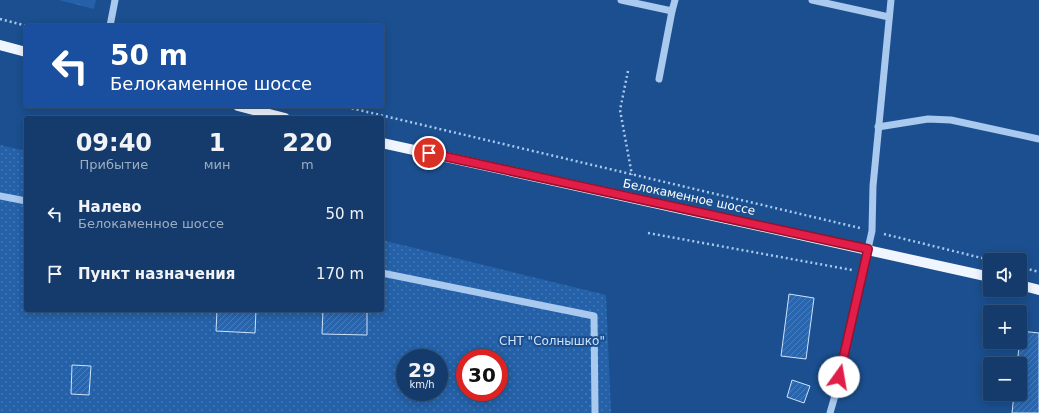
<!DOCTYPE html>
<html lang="ru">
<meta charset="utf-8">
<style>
body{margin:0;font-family:"DejaVu Sans",sans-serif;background:#214673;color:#f1f3f6;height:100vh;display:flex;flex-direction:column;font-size:15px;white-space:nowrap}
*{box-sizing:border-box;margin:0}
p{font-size:13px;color:#9dadc1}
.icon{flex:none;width:22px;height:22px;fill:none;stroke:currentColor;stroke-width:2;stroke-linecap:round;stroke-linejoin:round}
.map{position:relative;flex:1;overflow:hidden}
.drawer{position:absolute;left:24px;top:116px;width:360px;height:196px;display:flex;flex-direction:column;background:#143b6b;border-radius:4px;box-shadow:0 2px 10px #0003,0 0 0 1px #33557e}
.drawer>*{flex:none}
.banner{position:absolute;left:24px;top:24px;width:360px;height:84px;border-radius:4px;box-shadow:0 2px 10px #0003,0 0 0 1px #33557e;background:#1a4fa0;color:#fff;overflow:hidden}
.controls{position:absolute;left:983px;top:253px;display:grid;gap:8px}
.controls a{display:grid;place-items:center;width:44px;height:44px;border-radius:4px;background:#143b6b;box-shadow:0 2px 10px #0003,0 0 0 1px #33557e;font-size:20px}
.speed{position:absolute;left:396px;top:349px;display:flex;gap:8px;font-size:20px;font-weight:700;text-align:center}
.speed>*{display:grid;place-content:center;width:52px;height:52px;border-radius:50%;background:#143b6b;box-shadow:0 2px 10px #0003,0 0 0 1px #33557e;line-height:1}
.speed small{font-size:10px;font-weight:400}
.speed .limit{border:6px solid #d22;background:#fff;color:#111}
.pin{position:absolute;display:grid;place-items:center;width:34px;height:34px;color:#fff;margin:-17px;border:2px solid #fff;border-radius:50%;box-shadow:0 1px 4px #0007}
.me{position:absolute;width:44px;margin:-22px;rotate:13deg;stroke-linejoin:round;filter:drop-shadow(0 0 3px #0008)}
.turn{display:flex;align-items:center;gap:14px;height:84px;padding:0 20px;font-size:18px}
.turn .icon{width:52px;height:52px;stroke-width:2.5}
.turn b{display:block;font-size:28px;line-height:34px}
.eta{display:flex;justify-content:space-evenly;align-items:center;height:68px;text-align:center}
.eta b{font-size:24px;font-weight:800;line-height:28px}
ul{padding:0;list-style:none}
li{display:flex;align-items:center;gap:12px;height:60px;padding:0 20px}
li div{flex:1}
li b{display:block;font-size:15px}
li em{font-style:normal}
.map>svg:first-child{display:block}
.grass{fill:url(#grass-tufts)}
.garden{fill:url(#garden-dots);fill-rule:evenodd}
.building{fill:url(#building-hatch);stroke:#cfe3fa}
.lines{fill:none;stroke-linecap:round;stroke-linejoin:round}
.path{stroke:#a9c9ee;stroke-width:2.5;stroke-dasharray:2 3;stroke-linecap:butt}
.minor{stroke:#a9c9ee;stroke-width:7}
.major{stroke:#f0f6ff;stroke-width:10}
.route-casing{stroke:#92132f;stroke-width:10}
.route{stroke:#e11d48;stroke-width:7}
.labels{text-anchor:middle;stroke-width:4;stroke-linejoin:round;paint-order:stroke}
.street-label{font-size:12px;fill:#fff;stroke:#1b4f8f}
.park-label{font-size:12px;fill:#cfe3fa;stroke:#1b4f8f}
</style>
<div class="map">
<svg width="1039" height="413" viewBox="0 0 1039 413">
<defs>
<pattern id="grass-tufts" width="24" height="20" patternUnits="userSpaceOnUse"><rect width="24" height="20" fill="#2461a8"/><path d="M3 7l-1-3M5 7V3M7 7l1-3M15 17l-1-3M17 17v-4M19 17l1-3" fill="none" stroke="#4579b5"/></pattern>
<pattern id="garden-dots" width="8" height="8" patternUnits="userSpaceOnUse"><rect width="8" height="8" fill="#2461a8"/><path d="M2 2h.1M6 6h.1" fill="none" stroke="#4579b5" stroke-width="1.8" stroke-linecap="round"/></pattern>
<pattern id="building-hatch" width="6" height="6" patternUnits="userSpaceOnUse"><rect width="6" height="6" fill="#2a66ad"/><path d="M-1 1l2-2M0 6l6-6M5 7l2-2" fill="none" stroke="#4a7db9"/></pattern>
</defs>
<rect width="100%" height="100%" fill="#1b4f8f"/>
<!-- grass -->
<polygon class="grass" points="59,0 96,0 94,9"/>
<!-- garden -->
<path class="garden" d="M0 145 26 151V310H382V240L606 295 611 413H0ZM405 358H439V392H405ZM465 358H499V392H465Z"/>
<!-- building -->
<g class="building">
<polygon points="789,294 814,298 806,359 781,356"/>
<polygon points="217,310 256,310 255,333 216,331"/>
<polygon points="323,310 367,310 367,335 322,334"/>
<polygon points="1021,331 1039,333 1039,413 1012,413 1014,394 1020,394 1020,364 1017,364"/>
<polygon points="72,365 91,366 89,395 71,394"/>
<polygon points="792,380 810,386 804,403 787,397"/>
</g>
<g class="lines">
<!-- path -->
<g class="path">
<polyline points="0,19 27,26"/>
<polyline points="628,71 620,110 632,175"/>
<polyline points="342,106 860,228"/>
<polyline points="648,233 852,270"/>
<polyline points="884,234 990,260"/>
<polyline points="1020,267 1039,272"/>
</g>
<!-- minor -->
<g class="minor">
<polyline points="621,0 672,11 675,0"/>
<polyline points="812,0 889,17"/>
<polyline points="110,26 115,0"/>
<polyline points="659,79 672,11"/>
<polyline points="878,127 928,119 951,120 1039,139"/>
<polyline points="0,196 26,201"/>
<polyline points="382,273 594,316 595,413"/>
<polyline points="830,413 836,392 872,231 873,186 891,0"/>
</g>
<!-- major -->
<g class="major">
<polyline points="0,45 26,52"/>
<polyline points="238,106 285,118"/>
<path d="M382 143C584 189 788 231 990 277"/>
<polyline points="1020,285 1039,290"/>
</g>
</g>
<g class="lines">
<!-- route casing -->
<g class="route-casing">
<polyline id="route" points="429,153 868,249 839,377"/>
</g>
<!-- route -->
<use href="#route" class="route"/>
</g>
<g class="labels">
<!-- street labels -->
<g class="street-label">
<text transform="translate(689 197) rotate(12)" y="4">Белокаменное шоссе</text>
</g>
<!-- park labels -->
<g class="park-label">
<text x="552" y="345">СНТ "Солнышко"</text>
</g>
</g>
</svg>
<div class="controls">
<a><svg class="icon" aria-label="sound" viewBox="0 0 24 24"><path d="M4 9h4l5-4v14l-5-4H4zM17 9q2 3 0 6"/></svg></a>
<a>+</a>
<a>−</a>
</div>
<div class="speed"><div>29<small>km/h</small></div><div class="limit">30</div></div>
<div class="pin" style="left:429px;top:153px;background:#d93025"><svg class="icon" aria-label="arrive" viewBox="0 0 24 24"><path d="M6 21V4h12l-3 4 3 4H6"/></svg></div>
<svg class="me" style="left:839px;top:377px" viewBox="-20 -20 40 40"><circle r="19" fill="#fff"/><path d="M0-13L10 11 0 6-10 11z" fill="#e11d48"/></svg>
<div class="banner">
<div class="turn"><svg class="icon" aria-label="left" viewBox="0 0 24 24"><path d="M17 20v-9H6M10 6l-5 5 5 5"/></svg><div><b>50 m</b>Белокаменное шоссе</div></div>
</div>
<section class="drawer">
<div class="eta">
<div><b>09:40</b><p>Прибытие</p></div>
<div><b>1</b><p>мин</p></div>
<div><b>220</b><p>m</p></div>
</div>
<ul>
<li><svg class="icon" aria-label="left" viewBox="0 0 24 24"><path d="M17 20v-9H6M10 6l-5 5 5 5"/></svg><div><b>Налево</b><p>Белокаменное шоссе</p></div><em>50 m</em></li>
<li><svg class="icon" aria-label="arrive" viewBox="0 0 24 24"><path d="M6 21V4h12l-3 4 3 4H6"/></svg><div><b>Пункт назначения</b></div><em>170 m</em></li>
</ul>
</section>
</div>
